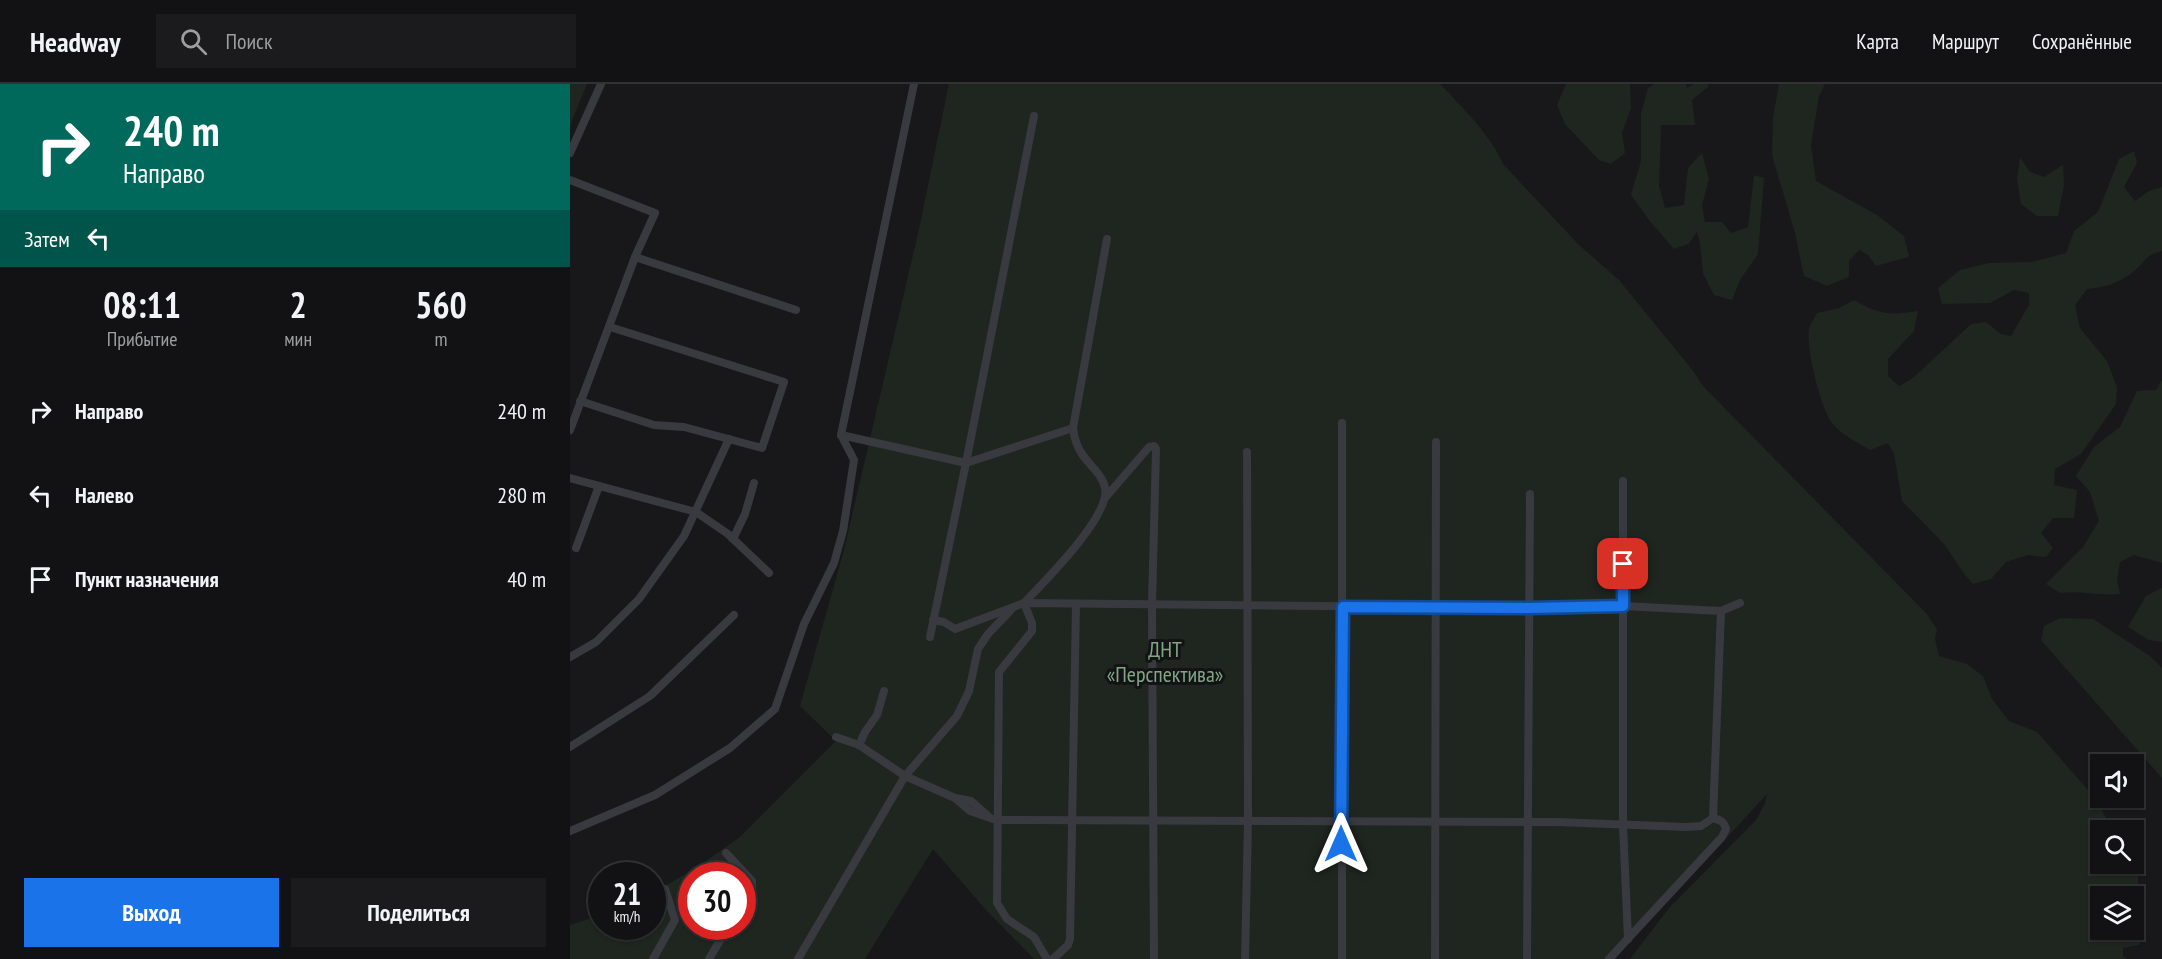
<!DOCTYPE html>
<html lang="ru">
<meta charset="utf-8">
<style>
body{margin:0;font-family:"PT Sans Narrow",sans-serif;background:#1b1b1d;color:#f1f3f6;height:100vh;display:flex;flex-direction:column;font-size:22px;white-space:nowrap}
*{box-sizing:border-box;margin:0}
p{font-size:20px;color:#9c9ea0}
.icon{flex:none;width:33px;height:33px;fill:none;stroke:currentColor;stroke-width:2;stroke-linecap:round;stroke-linejoin:round}
.map{position:relative;flex:1;overflow:hidden}
.side{display:flex;flex-direction:column;background:#121214;width:570px}
.side>*{flex:none}
.hud{background:#00695c;color:#fff;overflow:hidden}
.controls{position:absolute;left:1520px;top:670px;display:grid;gap:12px}
.controls a{display:grid;place-items:center;width:54px;height:54px;border-radius:0px;background:#121214;box-shadow:0 2px 4px #0004,0 0 0 2px #313234;font-size:30px}
.speed{position:absolute;left:18px;top:778px;display:flex;gap:12px;font-size:30px;font-weight:700;text-align:center}
.speed>*{display:grid;place-content:center;width:78px;height:78px;border-radius:50%;background:#121214;box-shadow:0 2px 4px #0004,0 0 0 2px #313234;line-height:1}
.speed small{font-size:15px;font-weight:400}
.speed .limit{border:9px solid #d22;background:#fff;color:#111}
.pin{position:absolute;display:grid;place-items:center;width:51px;height:51px;color:#fff;margin:-26px;border-radius:12px;box-shadow:0 3px 9px #0006}
.me{position:absolute;width:66px;margin:-33px;rotate:0deg;stroke-linejoin:round;filter:drop-shadow(0 0 4px #0008)}
.turn{display:flex;align-items:center;gap:21px;height:126px;padding:0 24px;font-size:27px}
.turn .icon{width:78px;height:78px;stroke-width:2.5}
.turn b{display:block;font-size:42px;line-height:51px}
.then{display:flex;align-items:center;height:57px;padding:0 24px;background:#0003;gap:12px;font-size:22px}
.eta{display:flex;justify-content:space-evenly;align-items:center;height:102px;text-align:center}
.eta b{font-size:36px;font-weight:700;line-height:42px}
.cta{display:flex;gap:12px;margin-top:auto;padding:12px 24px}
.cta a{flex:1;height:69px;border-radius:0px;background:#1a73e8;color:#fff;font-size:24px;font-weight:700;line-height:69px;text-align:center}
.cta a+a{background:#1b1b1d;color:#f1f3f6}
ul{padding:0;list-style:none}
li{display:flex;align-items:center;gap:18px;height:84px;padding:0 24px}
li div{flex:1}
li b{display:block;font-size:22px}
li em{font-style:normal}
header{display:flex;align-items:center;gap:36px;box-sizing:border-box;height:84px;padding:0 30px;background:#121214;border-bottom:2px solid #313234}
header strong{font-size:28px}
nav{display:flex;gap:33px;margin-inline-start:auto;font-size:21px}
.search{width:420px;height:54px;background:#1b1b1d;display:flex;align-items:center;gap:15px;box-sizing:border-box;padding:0 21px;border-radius:0px;color:#9c9ea0;font-size:22px}
main{display:flex;flex:1;min-height:0}
.map>svg:first-child{display:block}
.green{fill:#1e261f;fill-rule:evenodd}
.lines{fill:none;stroke-linecap:round;stroke-linejoin:round}
.minor{stroke:#393a40;stroke-width:8}
.route-casing{stroke:#114b97;stroke-width:15}
.route{stroke:#1a73e8;stroke-width:10}
.labels{text-anchor:middle;stroke-width:6;stroke-linejoin:round;paint-order:stroke}
.park-label{font-size:22px;fill:#80a684;stroke:#131316}
</style>
<header>
<strong>Headway</strong>
<div class="search"><svg class="icon" aria-label="search" viewBox="0 0 24 24"><circle cx="10" cy="10" r="6"/><path d="M15 15l6 6"/></svg>Поиск</div>
<nav><a>Карта</a><a>Маршрут</a><a>Сохранённые</a></nav>
</header>
<main>
<section class="side">
<div class="hud">
<div class="turn"><svg class="icon" aria-label="right" viewBox="0 0 24 24"><path d="M7 20v-9h11M14 6l5 5-5 5"/></svg><div><b>240 m</b>Направо</div></div>
<div class="then">Затем<svg class="icon" aria-label="left" viewBox="0 0 24 24"><path d="M17 20v-9H6M10 6l-5 5 5 5"/></svg></div>
</div>
<div class="eta">
<div><b>08:11</b><p>Прибытие</p></div>
<div><b>2</b><p>мин</p></div>
<div><b>560</b><p>m</p></div>
</div>
<ul>
<li><svg class="icon" aria-label="right" viewBox="0 0 24 24"><path d="M7 20v-9h11M14 6l5 5-5 5"/></svg><div><b>Направо</b></div><em>240 m</em></li>
<li><svg class="icon" aria-label="left" viewBox="0 0 24 24"><path d="M17 20v-9H6M10 6l-5 5 5 5"/></svg><div><b>Налево</b></div><em>280 m</em></li>
<li><svg class="icon" aria-label="arrive" viewBox="0 0 24 24"><path d="M6 21V4h12l-3 4 3 4H6"/></svg><div><b>Пункт назначения</b></div><em>40 m</em></li>
</ul>
<div class="cta"><a>Выход</a><a>Поделиться</a></div>
</section>
<div class="map">
<svg width="1592" height="875" viewBox="0 0 1592 875">
<rect width="100%" height="100%" fill="#18181b"/>
<!-- green -->
<g class="green">
<polygon points="0,0 17,0 0,41"/>
<path d="M379 0H870C893 24 920 50 933 80L1009 161 1049 196 1124 288 1133 302 1356 529 1367 545 1365 555 1369 572 1397 580 1413 592 1422 615 1439 637 1467 648 1526 715 1543 747H1530V780L1563 779 1568 786V827L1576 844 1569 861 1553 864V872L1557 875H1060L1099 824 1186 736 1195 719 1197 710 1045 875H464L417 827 363 765 295 875H0V841L31 831 32 843H82L83 809 129 782 170 753 266 657 230 622 274 466 349 145ZM122 792H172V843H122ZM1530 813H1563V846H1530Z"/>
<polygon points="996,0 1060,0 1061,24 1052,49 1055,69 1041,80 1029,76 995,40 987,21"/>
<polygon points="1084,0 1116,0 1117,4 1124,0 1137,0 1139,2 1122,16 1125,41 1091,41 1089,102 1095,124 1114,121 1118,84 1132,69 1139,95 1132,121 1135,138 1152,138 1161,149 1178,143 1184,91 1194,94 1188,170 1170,196 1162,216 1144,211 1133,189 1130,159 1127,148 1118,160 1104,165 1079,136 1061,111 1071,77 1071,29 1078,4"/>
<polygon points="1209,0 1255,0 1249,12 1241,61 1246,97 1307,131 1334,152 1339,173 1306,182 1298,171 1289,166 1279,177 1279,193 1257,202 1234,192 1225,149 1202,71 1203,33"/>
<path d="M1564 67 1567 79 1554 103 1565 117 1579 107 1592 103V167C1574 171 1575 179 1562 189 1547 200 1535 203 1517 205L1505 221 1510 244 1537 277 1547 303 1546 320 1511 370 1485 385 1484 401 1507 406 1504 434H1483L1471 449 1483 464 1476 473 1458 471 1436 478 1421 495 1403 500 1395 491 1374 460 1332 417 1324 370 1318 359 1300 366C1288 359 1270 350 1262 339 1250 323 1236 264 1239 245 1240 240 1245 234 1247 229L1269 224 1284 216C1309 230 1319 232 1348 227L1344 247 1318 275V292L1329 302 1343 294 1401 240 1416 238 1431 250 1441 252 1459 221V209L1444 206 1420 219 1372 220 1368 204 1390 186 1419 179 1462 178 1496 169 1504 147 1528 128 1549 75Z"/>
<polygon points="1450,73 1460,88 1474,93 1493,81 1494,102 1488,132 1467,132 1451,120 1447,95"/>
<path d="M1592 296V479L1564 471 1550 478 1547 496 1550 510C1529 512 1510 506 1490 509L1476 500 1513 463 1529 437 1520 408 1506 392 1524 363 1550 343 1567 307 1586 306Z"/>
<polygon points="1592,504 1592,558 1579,556 1558,543 1576,512"/>
<polygon points="1490,534 1523,535 1580,572 1592,584 1592,694 1471,556 1474,542"/>
</g>
<g class="lines">
<!-- minor -->
<g class="minor">
<polyline points="0,69 31,0"/>
<polyline points="0,96 85,129 65,173 0,346"/>
<polyline points="65,173 226,226"/>
<polyline points="10,317 84,341 114,343 192,364 214,298 40,243"/>
<polyline points="772,339 772,875"/>
<polyline points="271,351 396,379 503,344"/>
<polyline points="0,394 126,428 158,450 199,489"/>
<polyline points="1053,397 1053,741 1058,855"/>
<polyline points="535,414 579,363 584,362 586,365 582,521 584,875"/>
<polyline points="163,455 175,430 184,399"/>
<polyline points="6,464 29,402"/>
<polyline points="363,536 374,538 385,545 454,519 959,524 1053,522 1151,527 1170,519"/>
<polyline points="360,553 396,379 464,32"/>
<polyline points="0,573 26,558 69,515 114,452 159,355"/>
<polyline points="266,653 289,661 335,692 385,714 401,717 418,732"/>
<polyline points="289,661 295,648 307,631 314,607"/>
<polyline points="0,663 80,612 164,531"/>
<polyline points="385,714 400,727 426,736 987,738 1116,743 1131,742 1143,734"/>
<polyline points="1143,734 1151,527"/>
<polyline points="0,747 85,711 160,664 205,625 234,540 264,479 273,447 284,376 271,351 344,0"/>
<polyline points="156,769 182,797 182,804 172,820"/>
<polyline points="83,875 105,836 95,805"/>
<polyline points="139,875 158,843"/>
<polyline points="228,875 335,692 387,632 399,607 408,565 418,550 441,526"/>
<path d="M477 875 464 853 437 835 427 819 429 588 462 547V539L454 519C473 499 541 432 535 404 533 391 519 381 512 370 507 363 504 352 503 344L537 155"/>
<polyline points="483,875 498,861 500,855 506,520"/>
<polyline points="675,875 678,736 677,368"/>
<polyline points="865,875 866,358"/>
<polyline points="957,875 960,410"/>
<path d="M1039 875 1152 753 1156 745C1154 738 1151 736 1143 734"/>
</g>
</g>
<g class="lines">
<!-- route casing -->
<g class="route-casing">
<polyline id="route" points="771,760 773,523 959,524 1053,522 1053,480"/>
</g>
<!-- route -->
<use href="#route" class="route"/>
</g>
<g class="labels">
<!-- park labels -->
<g class="park-label">
<text x="595" y="573">ДНТ<tspan x="595" dy="25">«Перспектива»</tspan></text>
</g>
</g>
</svg>
<div class="controls">
<a><svg class="icon" aria-label="sound" viewBox="0 0 24 24"><path d="M4 9h4l5-4v14l-5-4H4zM17 9q2 3 0 6"/></svg></a>
<a><svg class="icon" aria-label="search" viewBox="0 0 24 24"><circle cx="10" cy="10" r="6"/><path d="M15 15l6 6"/></svg></a>
<a><svg class="icon" aria-label="layers" viewBox="0 0 24 24"><path d="M12 4l9 5-9 5-9-5zM3 14l9 5 9-5"/></svg></a>
</div>
<div class="speed"><div>21<small>km/h</small></div><div class="limit">30</div></div>
<div class="pin" style="left:1053px;top:480px;background:#d93025"><svg class="icon" aria-label="arrive" viewBox="0 0 24 24"><path d="M6 21V4h12l-3 4 3 4H6"/></svg></div>
<svg class="me" style="left:771px;top:760px" viewBox="-20 -20 40 40"><path d="M0-17L14 15 0 8-14 15z" fill="#1a73e8" stroke="#fff" stroke-width="4"/></svg>
</div>
</main>
